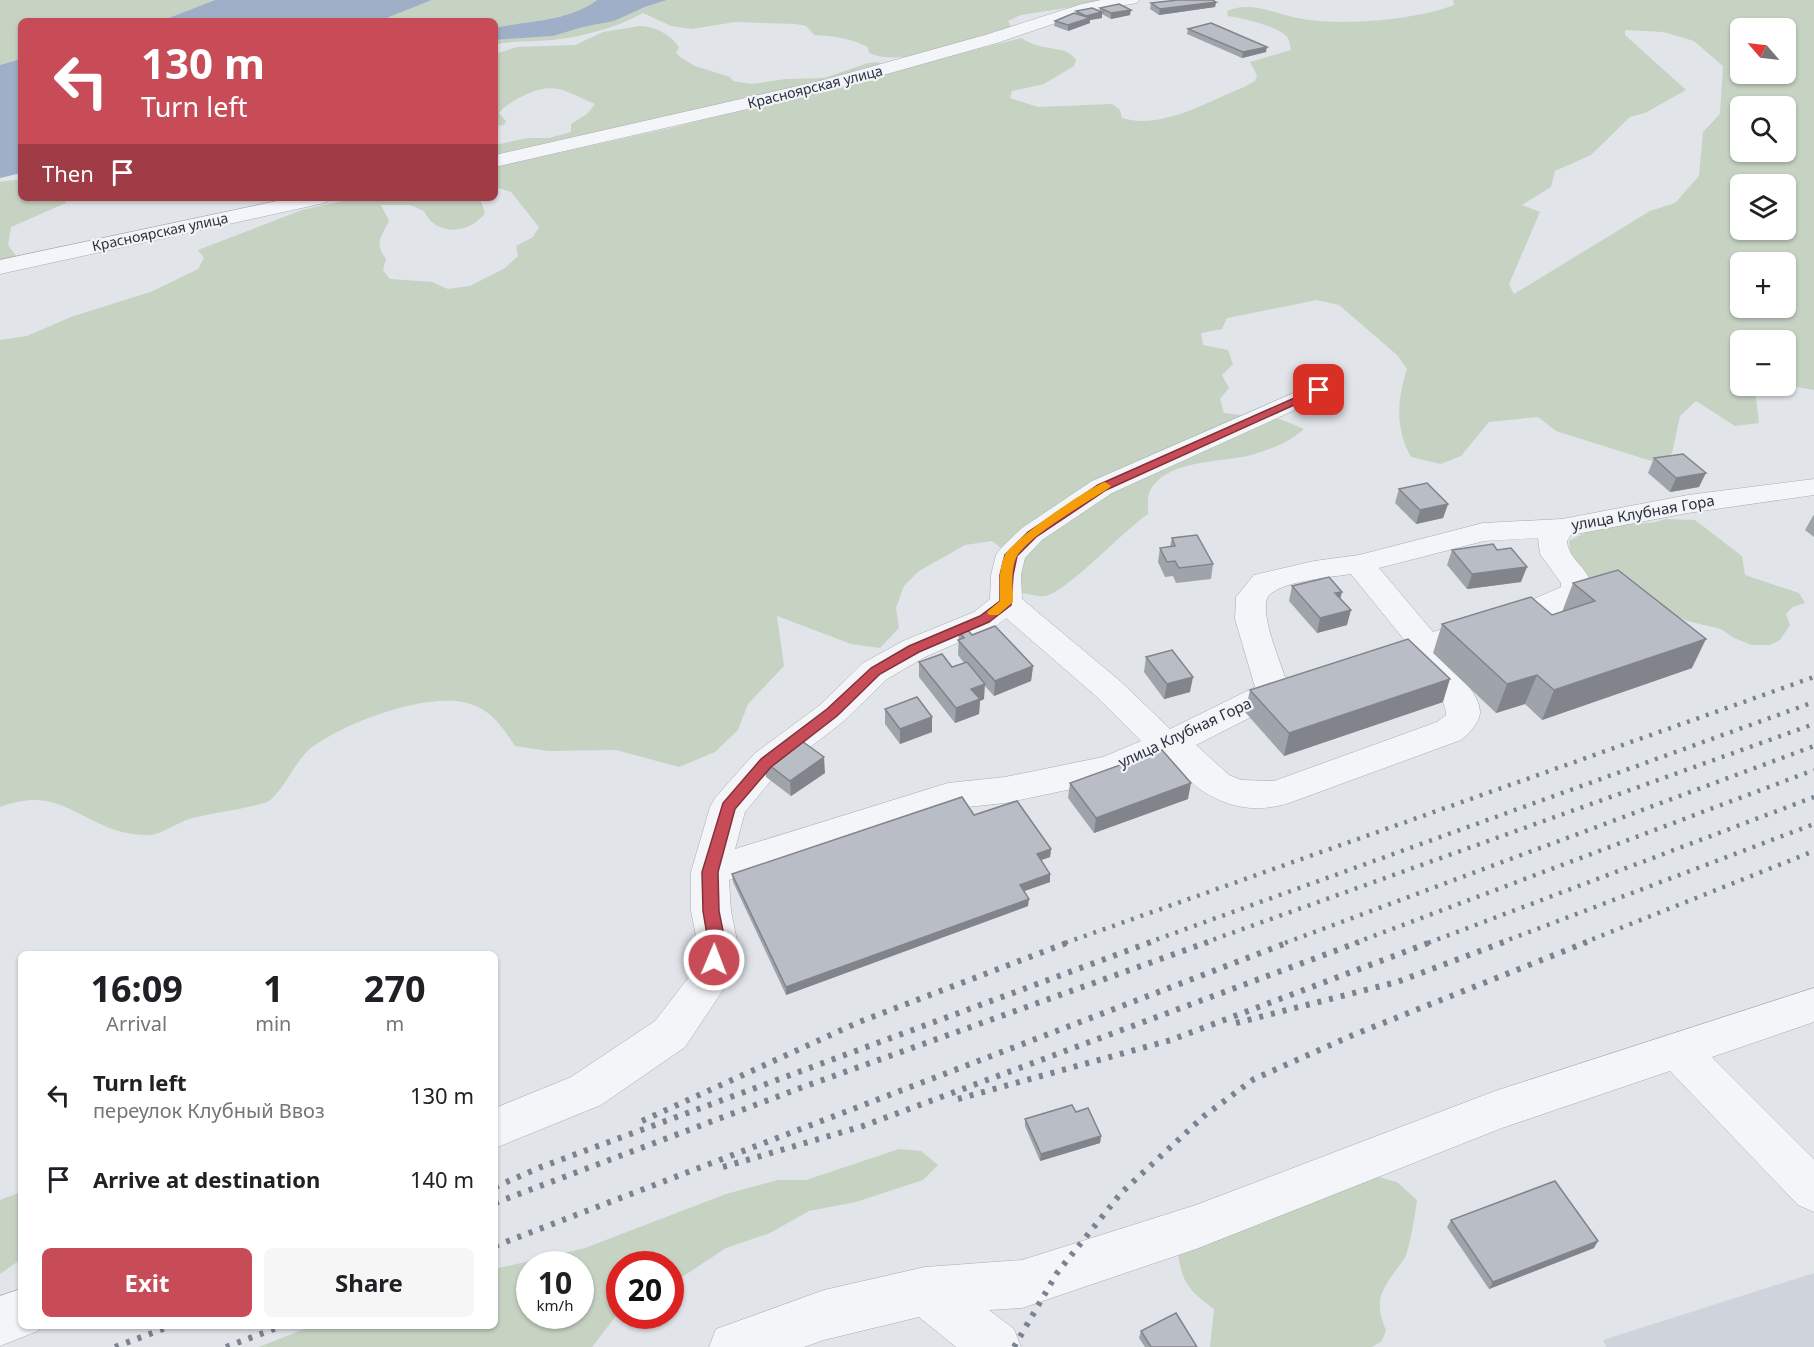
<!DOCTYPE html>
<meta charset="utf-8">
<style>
body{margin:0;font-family:"Noto Sans",sans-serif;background:#f6f6f6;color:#202124;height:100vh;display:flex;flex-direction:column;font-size:22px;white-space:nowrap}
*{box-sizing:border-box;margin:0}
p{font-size:20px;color:#757577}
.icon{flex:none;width:33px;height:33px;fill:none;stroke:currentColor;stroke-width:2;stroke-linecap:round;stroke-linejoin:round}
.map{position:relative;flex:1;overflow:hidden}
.panel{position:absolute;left:18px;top:951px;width:480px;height:378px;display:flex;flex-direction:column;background:#fff;border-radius:9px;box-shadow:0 2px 4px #0004}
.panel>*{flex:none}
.banner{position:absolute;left:18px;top:18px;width:480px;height:183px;border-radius:9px;box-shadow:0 2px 4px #0004;background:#c84c57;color:#fff;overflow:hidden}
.needle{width:39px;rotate:298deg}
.controls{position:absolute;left:1730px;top:18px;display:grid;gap:12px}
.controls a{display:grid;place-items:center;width:66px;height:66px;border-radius:9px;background:#fff;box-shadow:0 2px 4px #0004;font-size:30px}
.speed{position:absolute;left:516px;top:1251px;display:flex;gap:12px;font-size:30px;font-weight:700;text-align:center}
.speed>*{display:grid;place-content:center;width:78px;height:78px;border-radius:50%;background:#fff;box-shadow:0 2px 4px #0004;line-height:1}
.speed small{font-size:15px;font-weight:400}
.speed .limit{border:9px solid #d22;background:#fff;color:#111}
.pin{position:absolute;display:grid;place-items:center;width:51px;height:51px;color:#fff;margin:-26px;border-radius:12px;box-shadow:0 3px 9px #0006}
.me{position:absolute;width:66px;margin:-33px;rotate:1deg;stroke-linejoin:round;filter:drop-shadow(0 0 4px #0008)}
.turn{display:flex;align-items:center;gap:21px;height:126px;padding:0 24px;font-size:27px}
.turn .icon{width:78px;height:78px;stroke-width:2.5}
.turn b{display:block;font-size:42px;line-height:51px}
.then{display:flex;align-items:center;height:57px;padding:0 24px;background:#0003;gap:12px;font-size:22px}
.eta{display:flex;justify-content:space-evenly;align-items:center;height:102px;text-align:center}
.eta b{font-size:36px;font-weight:700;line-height:42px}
.primary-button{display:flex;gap:12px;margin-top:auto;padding:12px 24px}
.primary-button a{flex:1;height:69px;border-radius:9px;background:#c84c57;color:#fff;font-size:24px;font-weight:700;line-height:69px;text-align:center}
.primary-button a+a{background:#f6f6f6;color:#202124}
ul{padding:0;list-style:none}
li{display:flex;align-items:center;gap:18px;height:84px;padding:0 24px}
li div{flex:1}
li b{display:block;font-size:22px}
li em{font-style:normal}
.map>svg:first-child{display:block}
.built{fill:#cfd3db}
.green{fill:#c6d3c3;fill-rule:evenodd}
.water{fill:#9eafc7}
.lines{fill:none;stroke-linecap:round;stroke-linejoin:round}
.minor-casing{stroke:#a6abb3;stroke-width:1}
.minor{fill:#f4f5f8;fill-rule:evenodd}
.rail-far1{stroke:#7b8292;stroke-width:4.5;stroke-dasharray:3 7;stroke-linecap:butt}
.rail{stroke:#7b8292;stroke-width:6;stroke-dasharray:4 8;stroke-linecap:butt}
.wall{fill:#9fa3aa}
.shaded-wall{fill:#82848b}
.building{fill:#b9bdc6;stroke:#82848b;stroke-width:1.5}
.route{fill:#c84c57;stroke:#823139;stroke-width:1.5}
.slow{fill:#f59e0b}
.labels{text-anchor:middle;stroke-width:4.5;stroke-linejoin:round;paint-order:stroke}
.far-street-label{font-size:14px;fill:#2a3140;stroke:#f1f3f7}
.street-label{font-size:15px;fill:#2a3140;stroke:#f1f3f7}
</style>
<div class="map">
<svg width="1814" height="1347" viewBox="0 0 1814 1347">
<rect width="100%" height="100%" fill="#e1e4e9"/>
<!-- built -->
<polygon class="built" points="1814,1273 1814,1347 1606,1347 1603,1340"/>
<!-- green -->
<g class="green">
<polygon points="0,0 215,0 161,21 21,21 21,59 0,65"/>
<path d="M432 0H597C567 22 530 20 495 28V21H379Z"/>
<path d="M667 0H1117L1021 15 1008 21 1012 28C976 39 903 69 869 53L868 47C851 38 832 36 814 35L806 26 796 24 735 22 692 29 671 26 643 13C616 28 582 37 552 40 533 42 513 40 495 45V40L553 36 583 27 614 21 645 7Z"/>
<path d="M1453 0H1814V390L1785 385V340H1740V386H1761L1755 390 1759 423 1735 426 1696 401 1680 416 1672 453 1661 464 1556 431 1538 417 1489 422 1461 456 1441 464 1411 457C1395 428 1397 399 1407 369L1397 355 1339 305 1317 300 1227 318 1222 329 1201 333 1203 345 1228 350 1233 364 1222 375 1229 388 1220 399 1224 413 1280 419 1304 429C1290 442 1273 448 1255 454 1226 463 1167 458 1150 491 1147 497 1148 507 1148 514 1125 529 1066 593 1045 596 1037 597 1026 593 1017 592L1010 555 992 541 965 545 919 571 904 586 896 608 899 628 880 648 851 644 777 616 784 666 748 704 738 730 715 752 679 767 616 750 548 751 515 746C505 731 495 715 478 707 438 686 346 722 312 747 296 759 284 790 269 801 259 807 205 814 189 819 177 823 164 833 151 835 142 836 124 833 115 830 71 814 52 787 0 807V340L27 336 71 317 153 291 198 269 204 258 198 250 302 210 356 198H480L485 213C470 234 436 237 424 211L410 205H381L389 221C381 237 374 243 386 259L383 270 390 279 432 282 448 289 470 286 505 268 518 256 516 246 533 237 539 227 511 192 495 187V167L675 127 1021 38C1028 42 1036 46 1044 47 1057 50 1069 49 1076 60L1074 66 1044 84 1012 91 1010 98 1038 107 1112 104 1120 110 1122 118C1162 130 1206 102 1244 87L1255 81 1257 75 1250 62 1291 50C1290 46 1290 41 1287 37 1278 26 1242 18 1228 16L1227 11C1251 0 1278 15 1303 19 1343 26 1416 20 1454 5ZM1740 28H1785V74H1740ZM1625 30 1663 32 1694 41 1723 66 1720 114 1703 132 1699 176 1675 203 1650 211 1514 294 1509 284 1540 212 1522 205 1551 187 1555 171 1591 155 1630 117 1645 113 1686 90 1625 35ZM1740 106H1785V152H1740ZM1740 184H1785V230H1740ZM1740 262H1785V308H1740Z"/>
<path d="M639 26C656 26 669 34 679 47L676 53 680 57 695 66 730 77 733 81 751 84 786 79 824 78 868 63 878 62 884 65 881 68 495 155 496 145 527 138H549L571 132V124L587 114 595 104C566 92 555 80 523 96 514 100 505 106 499 113L506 121 504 125 495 126V54L517 47 575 45 603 32Z"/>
<polygon points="21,179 21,198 63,198 66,203 11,227 8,245 17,257 0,264 0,182"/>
<path d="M1665 519 1695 520 1742 556 1745 575 1799 593 1805 603 1793 607 1786 614 1790 625 1780 640 1770 645H1752L1734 638 1721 629 1687 621 1658 607 1580 578 1571 558 1569 541C1587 530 1606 525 1628 524 1641 523 1653 524 1665 519Z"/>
<path d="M899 1149 921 1151 938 1165 923 1180 856 1202 809 1211 770 1233 726 1248 682 1277 671 1282 670 1264H620L619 1312 592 1347H259L312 1326H495V1269L585 1248 726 1194 778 1180H806ZM580 1264V1316H530V1264Z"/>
<path d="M1374 1176 1397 1182 1417 1200C1416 1211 1410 1245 1406 1255 1404 1260 1399 1266 1396 1270 1379 1293 1375 1303 1386 1330L1382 1341 1372 1347H1210L1214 1309C1190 1291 1182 1284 1178 1253Z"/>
<polygon points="21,1192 21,1259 0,1274 0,1200"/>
</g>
<!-- water -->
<g class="water">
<polygon points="215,0 432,0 379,21 161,21"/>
<path d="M597 0H667L645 7 614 21 583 27 553 36 495 40V28C530 20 567 22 597 0Z"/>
<polygon points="21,59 21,173 0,178 0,65"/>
</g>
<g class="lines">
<!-- minor casing -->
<g class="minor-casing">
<g id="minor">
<polygon points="1101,0 1139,0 1137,3 1091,11 997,43 830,90 495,167 495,155 820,81 985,35 1082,4"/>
<polygon points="291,198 330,198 327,202 320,204 0,274 0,260"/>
<path d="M1319 382 1328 385 1332 390 1328 395 1112 493 1042 540 1025 558 1021 575 1022 599 1120 681 1170 729 1255 687 1235 619 1236 597 1254 575 1314 561 1359 555 1483 523 1562 519 1688 495 1814 479V495L1688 513 1571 535 1567 541C1568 561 1593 570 1591 589 1591 593 1589 597 1585 600 1546 624 1481 636 1436 653 1450 666 1481 693 1480 713 1479 724 1469 733 1461 740L1289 803C1238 819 1199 796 1167 758L1110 781 1005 803 949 809 729 880 731 911 737 941 731 978 685 1047 601 1105 495 1148V1108L571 1077 655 1021 692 973 697 941 691 911V872L710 807 715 798 754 754 820 705 863 663 903 641 974 612 990 599 991 575 996 555 1000 549 1022 528 1092 481ZM1538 538 1540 554 1561 583V587L1527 602 1433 632 1379 568 1484 541ZM1351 574 1406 642 1363 654 1359 662 1363 670 1375 673 1409 664C1423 677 1446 694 1446 715L1437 722 1274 781 1241 780 1229 775 1196 745 1285 700 1300 695 1305 687 1300 679 1285 677C1279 658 1261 617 1267 599 1274 581 1334 577 1351 574ZM1006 618 1097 697 1141 741 1103 757 1005 777 948 783 735 849 745 812 778 772 844 721 887 679 925 657 996 626Z"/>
<polygon points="1814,988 1814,1022 1712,1057 1814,1159 1814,1212 1798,1205 1670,1071 1502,1128 1196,1249 1022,1308 989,1310 1014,1329 1021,1347 956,1347 919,1317 824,1340 804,1347 709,1347 716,1329 824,1290 925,1267 1022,1260 1196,1205 1495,1091"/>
<polygon points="21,1289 21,1326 41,1326 38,1331 0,1346 0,1296"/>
</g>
</g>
<!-- minor -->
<use href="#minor" class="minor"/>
<!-- rail-far1 -->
<g class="rail-far1">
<polyline points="1065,943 1814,677"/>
<polyline points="1147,943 1814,702"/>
<polyline points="1204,943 1814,724"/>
<polyline points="1285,943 1814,746"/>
<polyline points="1355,943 1814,770"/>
<polyline points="1428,943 1814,797"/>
<polyline points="1500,943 1814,824"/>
<polyline points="1583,943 1814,851"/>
</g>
<!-- rail -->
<g class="rail">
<polyline points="1236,1023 1397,982 1504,942"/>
<polyline points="958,1099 1171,1040 1431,942"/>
<polyline points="642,1121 859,1022 1069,942"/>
<polyline points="723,1167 863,1126 1359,942"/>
<polyline points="495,1187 541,1167 1151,942"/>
<polyline points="495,1203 803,1087 1208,942"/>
<polyline points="495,1246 1289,942"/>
<polyline points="115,1347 171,1326"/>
<polyline points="226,1347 282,1326"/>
<polyline points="1014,1347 1057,1273 1121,1193 1204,1116 1254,1079 1353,1035 1587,942"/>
</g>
</g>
<!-- wall -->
<g class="wall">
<polygon points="1216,2 1215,7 1159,15 1150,9 1151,3"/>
<polygon points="1100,8 1130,15 1111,19 1102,14 1102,18 1090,20 1090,23 1068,31 1054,26 1055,21 1076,13 1076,11 1100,11"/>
<polygon points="1188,29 1266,52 1242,58 1187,34"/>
<polygon points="1654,458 1699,487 1670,492 1648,473"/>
<polygon points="1399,489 1448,504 1443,518 1416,524 1395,503"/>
<polygon points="1814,515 1814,537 1805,530 1813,516"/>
<polygon points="1172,538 1213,564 1211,579 1176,583 1173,576 1165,577 1158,562 1160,548 1170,546"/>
<polygon points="1452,550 1497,550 1521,582 1467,589 1447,565"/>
<polygon points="1573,583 1692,668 1542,720 1525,704 1496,713 1433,653 1442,624 1552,615 1562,612"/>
<polygon points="1292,586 1340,599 1347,625 1317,633 1289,601"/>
<polygon points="959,632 972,635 1033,666 1031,681 994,696 984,685 984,699 980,701 979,714 955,723 919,677 919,662 952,667 964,663 958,655"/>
<polygon points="1146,657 1190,692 1164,699 1144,672"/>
<polygon points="1250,690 1443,702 1284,756 1245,712"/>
<polygon points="885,709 932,732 900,744 885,724"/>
<polygon points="765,762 825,773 791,796 766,777"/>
<polygon points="1070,783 1188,799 1094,833 1068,798"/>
<polygon points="974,815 1051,849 1050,857 1041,860 1050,874 1050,882 1024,891 1028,906 786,995 733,882 732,874"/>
<polygon points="1076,1112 1101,1136 1100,1143 1040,1161 1025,1126 1025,1119"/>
<polygon points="1451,1220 1594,1248 1489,1289 1447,1227"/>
<polygon points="1141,1331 1197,1347 1145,1347 1139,1338"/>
</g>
<!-- shaded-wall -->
<g class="shaded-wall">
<polygon points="1216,2 1215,7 1159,15 1160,9"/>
<polygon points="1131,10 1130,15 1111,19 1111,13"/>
<polygon points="1102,12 1102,18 1090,20 1090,23 1068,31 1068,25 1086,16"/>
<polygon points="1267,47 1266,52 1242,58 1243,52"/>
<polygon points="1706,473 1699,487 1670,492 1676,478"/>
<polygon points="1448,504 1443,518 1416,524 1420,510"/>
<polygon points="1527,567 1521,582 1467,589 1472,574"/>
<polygon points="1342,592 1338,607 1335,593"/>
<polygon points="1351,610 1347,625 1317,633 1320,618"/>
<polygon points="1706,639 1692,668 1542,720 1554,690"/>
<polygon points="1033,666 1031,681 994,696 995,681"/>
<polygon points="1537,675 1525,704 1496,713 1507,684"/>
<polygon points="1193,677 1190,692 1164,699 1167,684"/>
<polygon points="1450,679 1443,702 1284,756 1289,733"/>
<polygon points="985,684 984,699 980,701 979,714 955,723 956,708 971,689"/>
<polygon points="932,717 932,732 900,744 900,729"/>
<polygon points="824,757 825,773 791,796 790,781"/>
<polygon points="1191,783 1188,799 1094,833 1096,818"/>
<polygon points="1051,849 1050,857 1036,862 1037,854"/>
<polygon points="1050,874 1050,882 1019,893 1020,885"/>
<polygon points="1029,899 1028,906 786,995 786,987"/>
<polygon points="1101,1136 1100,1143 1040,1161 1041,1154"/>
<polygon points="1598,1241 1594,1248 1489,1289 1493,1282"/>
</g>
<!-- building -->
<g class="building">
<polygon points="1178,0 1212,0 1216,2 1160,9 1151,3"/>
<polygon points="1119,4 1131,10 1111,13 1100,8"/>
<polygon points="1092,8 1102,12 1086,16 1076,11"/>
<polygon points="1074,13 1090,18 1068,25 1055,21"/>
<polygon points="1211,23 1267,47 1243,52 1188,29"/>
<polygon points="1683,454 1706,473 1676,478 1654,458"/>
<polygon points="1427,483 1448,504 1420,510 1399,489"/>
<polygon points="1197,535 1213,564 1179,568 1175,561 1167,562 1160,548 1175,546 1172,538"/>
<polygon points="1493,544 1497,550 1511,548 1527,567 1472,574 1452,550"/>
<polygon points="1618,570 1706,639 1554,690 1537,675 1507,684 1442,624 1531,597 1552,615 1595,601 1573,583"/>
<polygon points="1329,577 1342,592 1335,593 1351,610 1320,618 1292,586"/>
<polygon points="995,626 1033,666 995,681 958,640 964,638 959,632 967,629 972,635"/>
<polygon points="1408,639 1450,679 1289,733 1250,690"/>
<polygon points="1172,650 1193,677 1167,684 1146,657"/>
<polygon points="942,654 952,667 967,662 985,684 971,689 980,699 956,708 919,662"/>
<polygon points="917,697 932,717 900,729 885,709"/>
<polygon points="799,739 824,757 790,781 765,762"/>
<polygon points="1162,750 1191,783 1096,818 1070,783"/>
<polygon points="962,797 974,815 1017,801 1051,849 1037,854 1050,874 1020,885 1029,899 786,987 732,874"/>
<polygon points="1072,1105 1076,1112 1088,1108 1101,1136 1041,1154 1025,1119"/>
<polygon points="1555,1181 1598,1241 1493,1282 1451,1220"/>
<polygon points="1176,1313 1197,1347 1151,1347 1141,1331"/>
</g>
<!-- route -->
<polygon class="route" points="1319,387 1323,388 1323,392 1106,490 1051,527 1036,537 1017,556 1013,575 1011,605 989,622 919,652 880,674 837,716 771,767 735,809 718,872 719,911 725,941 720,964 714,966 708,964 706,960 708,941 703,911 702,872 723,803 761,759 827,709 871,668 909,646 980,616 1000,601 1000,575 1005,555 1028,532 1043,522 1098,485"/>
<!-- slow -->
<path class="slow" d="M1105 482 1111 486 1109 488C1085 504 1032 533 1017 556 1010 568 1013 588 1013 602L998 615H989L987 612 1000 601C1000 586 998 569 1005 555 1012 540 1089 487 1105 482Z"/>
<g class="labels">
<!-- far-street labels -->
<g class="far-street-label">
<text transform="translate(815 87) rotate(-14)" y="5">Красноярская улица</text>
<text transform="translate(160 232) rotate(-12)" y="5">Красноярская улица</text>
</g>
<!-- street labels -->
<g class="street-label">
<text transform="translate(1643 513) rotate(-10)" y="5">улица Клубная Гора</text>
<text transform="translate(1185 733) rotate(-25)" y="5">улица Клубная Гора</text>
</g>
</g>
</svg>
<div class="controls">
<a><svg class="needle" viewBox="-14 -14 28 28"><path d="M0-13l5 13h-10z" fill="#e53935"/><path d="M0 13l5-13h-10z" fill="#757577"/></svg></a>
<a><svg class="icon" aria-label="search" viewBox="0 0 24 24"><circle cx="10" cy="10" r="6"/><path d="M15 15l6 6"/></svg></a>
<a><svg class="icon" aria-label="layers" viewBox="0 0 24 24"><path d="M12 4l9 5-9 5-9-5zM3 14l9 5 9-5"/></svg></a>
<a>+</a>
<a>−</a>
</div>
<div class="speed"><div>10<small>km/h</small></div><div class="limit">20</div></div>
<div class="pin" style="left:1319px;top:390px;background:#d93025"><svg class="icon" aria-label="arrive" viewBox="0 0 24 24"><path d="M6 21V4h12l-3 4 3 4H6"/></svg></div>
<svg class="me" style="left:714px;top:960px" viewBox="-20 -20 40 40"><circle r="17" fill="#c84c57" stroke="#fff" stroke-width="3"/><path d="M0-11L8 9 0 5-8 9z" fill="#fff"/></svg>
<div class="banner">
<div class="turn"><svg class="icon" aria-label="left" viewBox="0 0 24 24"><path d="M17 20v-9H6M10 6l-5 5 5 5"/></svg><div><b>130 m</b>Turn left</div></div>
<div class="then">Then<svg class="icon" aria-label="arrive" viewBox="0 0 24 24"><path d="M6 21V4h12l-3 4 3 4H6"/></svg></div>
</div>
<section class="panel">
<div class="eta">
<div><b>16:09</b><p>Arrival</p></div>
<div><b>1</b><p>min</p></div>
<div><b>270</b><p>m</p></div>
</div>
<ul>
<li><svg class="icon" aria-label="left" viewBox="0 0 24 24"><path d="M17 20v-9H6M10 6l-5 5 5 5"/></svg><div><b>Turn left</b><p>переулок Клубный Ввоз</p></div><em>130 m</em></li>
<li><svg class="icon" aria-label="arrive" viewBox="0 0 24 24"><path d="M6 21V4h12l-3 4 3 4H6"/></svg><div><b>Arrive at destination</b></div><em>140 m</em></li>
</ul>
<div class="primary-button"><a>Exit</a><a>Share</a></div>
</section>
</div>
